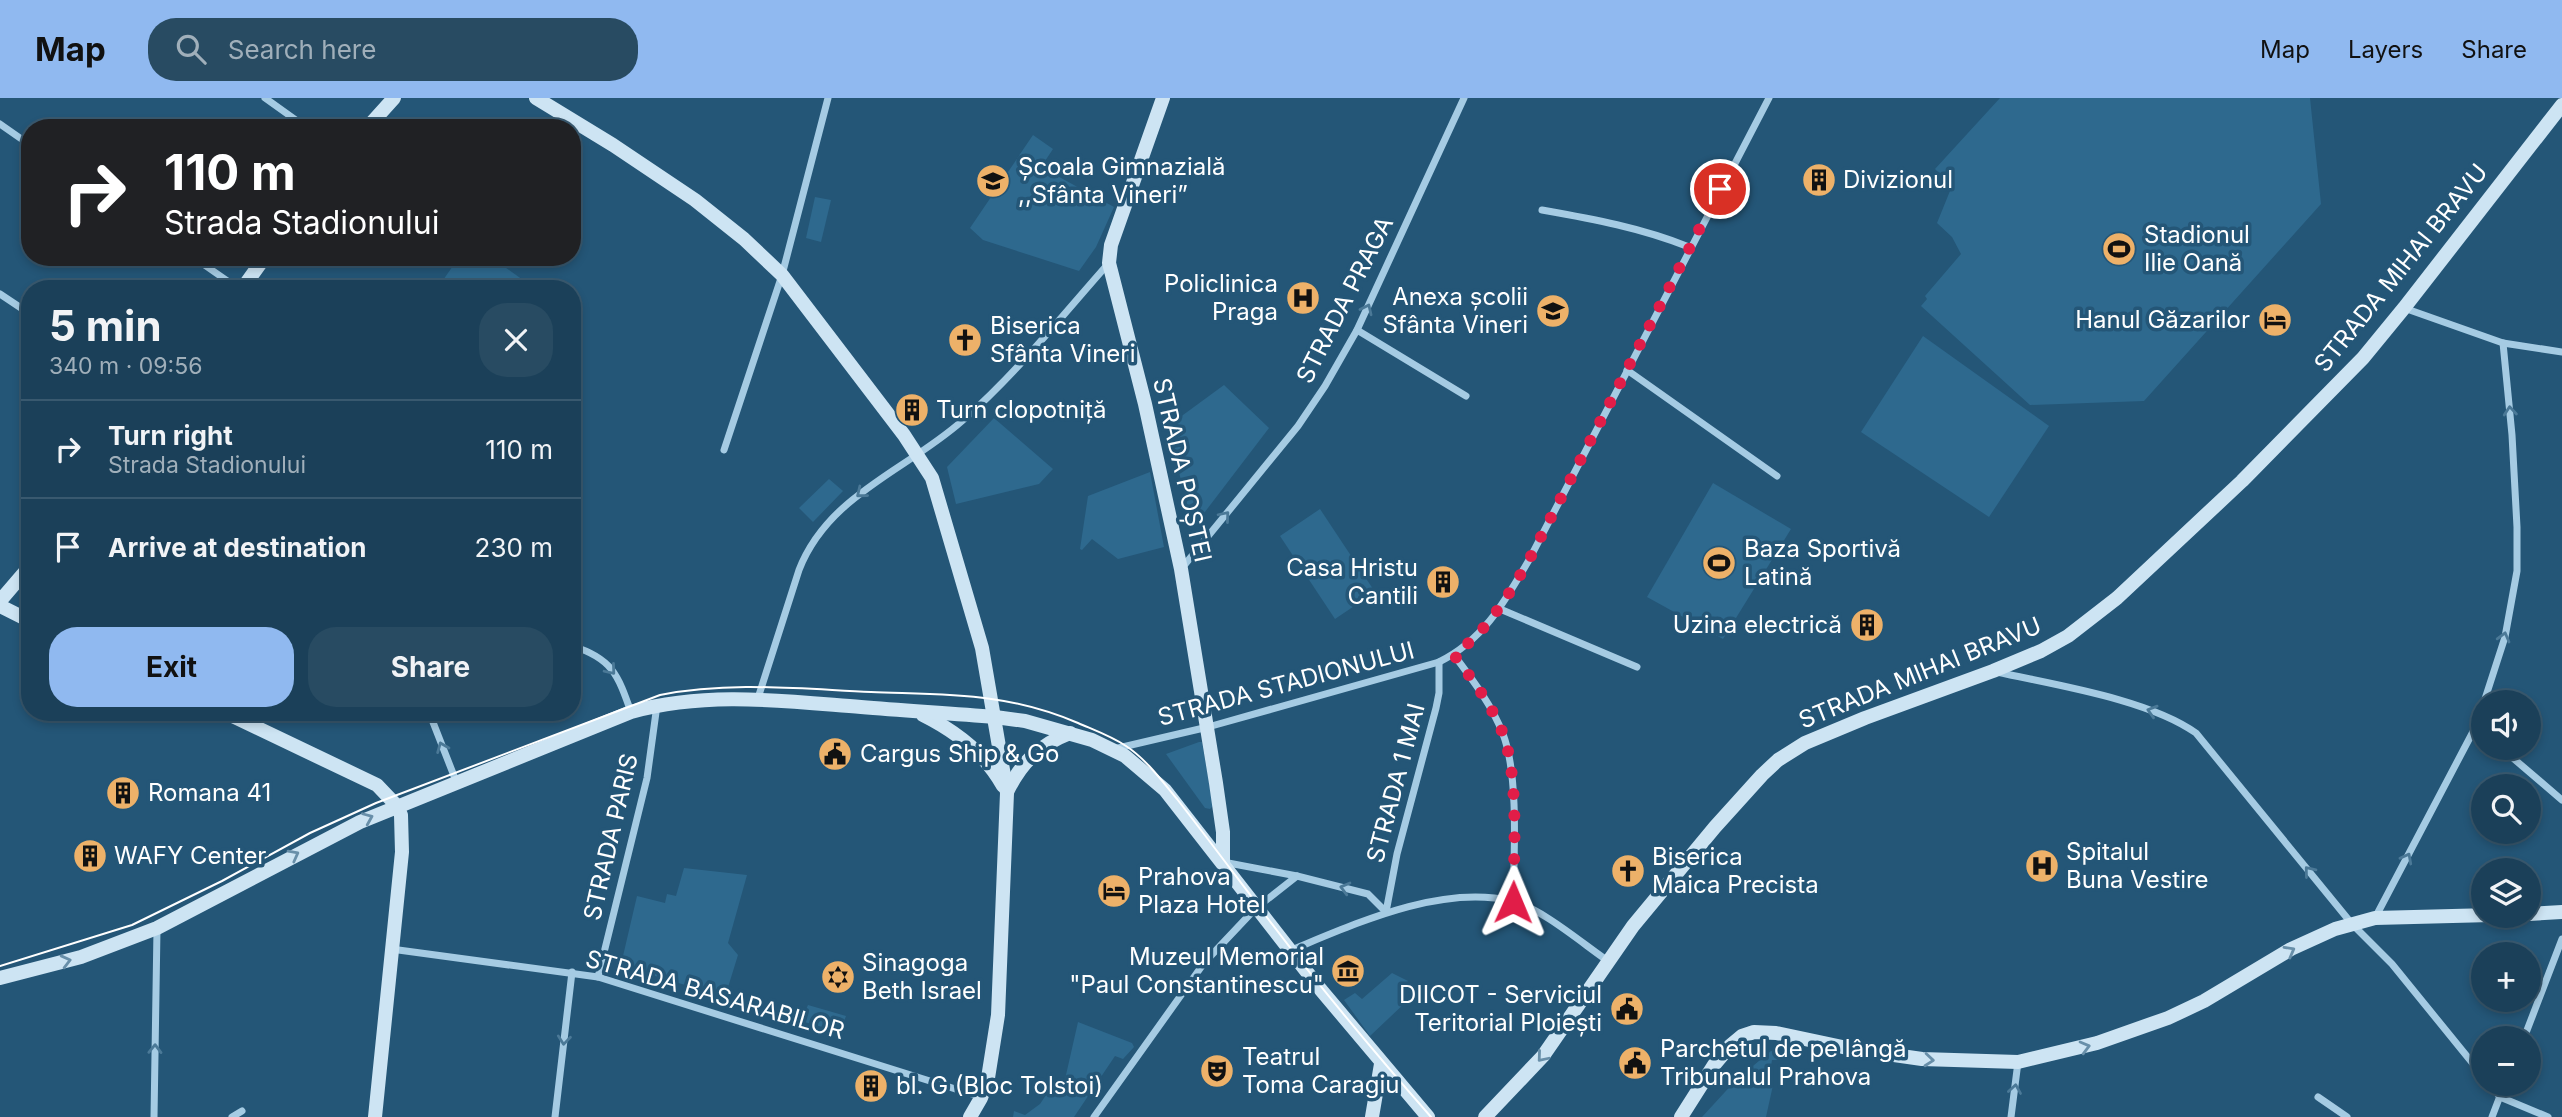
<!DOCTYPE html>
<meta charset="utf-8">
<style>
body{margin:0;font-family:Inter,sans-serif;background:#284b62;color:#f1f3f6;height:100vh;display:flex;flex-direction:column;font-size:26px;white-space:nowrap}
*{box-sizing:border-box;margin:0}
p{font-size:23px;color:#a0afba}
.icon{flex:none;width:38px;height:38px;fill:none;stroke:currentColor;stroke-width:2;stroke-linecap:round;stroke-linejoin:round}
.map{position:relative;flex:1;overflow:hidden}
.side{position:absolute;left:21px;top:182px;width:560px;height:441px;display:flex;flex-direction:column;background:#1b4059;border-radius:28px;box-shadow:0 4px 10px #0003,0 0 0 2px #39596f}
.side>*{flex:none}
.guide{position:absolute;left:21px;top:21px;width:560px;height:147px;border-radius:28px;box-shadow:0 4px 10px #0003,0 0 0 2px #39596f;background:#202124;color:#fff;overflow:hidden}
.buttons{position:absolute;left:2471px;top:592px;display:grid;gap:14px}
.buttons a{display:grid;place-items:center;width:70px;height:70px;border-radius:50%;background:#1b4059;box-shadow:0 4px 10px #0003,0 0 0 2px #39596f;font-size:35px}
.pin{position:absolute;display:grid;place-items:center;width:60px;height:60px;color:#fff;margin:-30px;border:4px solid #fff;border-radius:50%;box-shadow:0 2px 7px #0007}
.me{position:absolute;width:77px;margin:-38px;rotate:1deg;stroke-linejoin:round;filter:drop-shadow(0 0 5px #0008)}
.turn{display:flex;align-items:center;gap:24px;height:147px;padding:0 28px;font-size:32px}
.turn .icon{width:91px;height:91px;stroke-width:2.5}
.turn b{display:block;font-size:49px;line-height:60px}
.round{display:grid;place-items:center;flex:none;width:74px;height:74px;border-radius:28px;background:#284b62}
.head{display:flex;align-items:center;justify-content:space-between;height:119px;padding:0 28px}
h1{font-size:42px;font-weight:700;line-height:52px}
.cta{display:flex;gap:14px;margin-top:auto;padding:14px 28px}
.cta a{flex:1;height:80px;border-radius:28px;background:#90b9f0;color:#111;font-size:28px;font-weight:700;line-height:80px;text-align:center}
.cta a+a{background:#284b62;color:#f1f3f6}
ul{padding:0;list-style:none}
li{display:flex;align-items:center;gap:21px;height:98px;padding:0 28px;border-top:2px solid #39596f}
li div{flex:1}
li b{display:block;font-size:26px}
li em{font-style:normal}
header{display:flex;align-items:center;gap:42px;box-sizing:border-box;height:98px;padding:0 35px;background:#90b9f0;color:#111}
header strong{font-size:33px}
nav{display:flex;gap:38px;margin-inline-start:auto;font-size:24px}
.search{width:490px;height:63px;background:#284b62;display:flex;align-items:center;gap:18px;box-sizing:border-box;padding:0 24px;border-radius:28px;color:#a0afba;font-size:26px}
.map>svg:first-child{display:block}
.green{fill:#2e698e}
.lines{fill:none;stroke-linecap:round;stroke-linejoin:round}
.street{stroke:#a5cbe3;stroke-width:7}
.secondary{stroke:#cde4f3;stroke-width:14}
.tram{stroke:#fff;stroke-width:2}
.oneway{stroke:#4b7997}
.oneway2{stroke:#688fa9}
.route{stroke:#e11d48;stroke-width:12;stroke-dasharray:0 21.6}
.labels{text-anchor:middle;stroke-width:7;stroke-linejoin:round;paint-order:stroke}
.poi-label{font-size:24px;fill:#fff;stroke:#245677;text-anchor:start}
.street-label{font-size:24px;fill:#fff;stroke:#245677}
</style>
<header>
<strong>Map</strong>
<div class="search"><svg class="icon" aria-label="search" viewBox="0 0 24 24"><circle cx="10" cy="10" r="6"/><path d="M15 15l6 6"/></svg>Search here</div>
<nav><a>Map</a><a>Layers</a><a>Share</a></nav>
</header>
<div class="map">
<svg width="2562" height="1019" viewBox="0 0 2562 1019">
<rect width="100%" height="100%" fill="#245677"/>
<!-- green -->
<g class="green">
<polygon points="2000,0 2310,0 2321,106 2144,303 2030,307 1921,208 1927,201 1925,198 1961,156 1952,139 1937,125 1952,88 1935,71"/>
<polygon points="1033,37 1053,51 1041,69 1114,109 1096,149 1079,173 983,142 970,130"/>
<polygon points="815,99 831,102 821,144 806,140"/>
<polygon points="459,159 491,159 534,190 437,191"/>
<polygon points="1923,238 2049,328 1989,419 1861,334"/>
<polygon points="1224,287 1269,330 1198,423 1194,423 1190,420 1168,328"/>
<polygon points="994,320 1053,371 1039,386 956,406 947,369"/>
<polygon points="1150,374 1164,449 1118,461 1092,441 1082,452 1080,451 1088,398"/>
<polygon points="829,381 843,393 813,424 799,410"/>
<polygon points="1713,385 1791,431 1723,541 1647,499"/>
<polygon points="1320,411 1375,494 1335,521 1280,438"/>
<polygon points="1199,644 1202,644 1213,708 1210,711 1205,710 1166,656"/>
<polygon points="684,770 747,777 728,845 738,857 725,899 632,871 623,858 637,798 665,805 667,796 676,798"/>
<polygon points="1392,875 1408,883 1400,896 1407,903 1370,938 1344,902 1355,895 1362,901"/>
<polygon points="808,907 846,918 840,934 801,923"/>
<polygon points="1078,924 1132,945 1134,949 1123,961 1115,958 1074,1019 1013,1019 1014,1013 1025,1017 1040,1006 1046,997 1061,999"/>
<polygon points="1771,953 1780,953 1778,962 1772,962 1768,985 1773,987 1766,1019 1702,1019 1736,982"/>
</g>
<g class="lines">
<!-- street -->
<g class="street">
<polyline points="265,0 307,30"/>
<polyline points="0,26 30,47"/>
<path d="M1542 112C1593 121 1642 130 1689 149"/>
<polyline points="193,159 239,191"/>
<polyline points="0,196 30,216"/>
<polyline points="2404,210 2503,245 2562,254"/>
<polyline points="1357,232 1466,298"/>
<polyline points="1627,272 1777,378"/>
<polyline points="724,352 782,177 828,0"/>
<polyline points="1182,470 1298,328 1325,288 1357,232 1464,0"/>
<polyline points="1500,511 1637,569"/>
<path d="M572 548C612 560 618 577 631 614"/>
<path d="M1454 557C1472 581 1492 607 1503 636 1519 678 1514 757 1513 804"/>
<path d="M1997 574C2055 587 2148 601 2196 635L2352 826 2392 866 2483 978"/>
<path d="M758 600 799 472C828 397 907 372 962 323 1016 276 1061 219 1108 166"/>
<polyline points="2484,604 2505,539 2517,473 2517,429 2512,337 2503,245"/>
<polyline points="429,614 456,683"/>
<polyline points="2500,649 2562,702"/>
<path d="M1114 651 1208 629 1439 564C1484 542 1505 503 1529 462L1769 0"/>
<polyline points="1223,764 1297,778 1368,796 1386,814"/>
<polyline points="1386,814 1397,756 1436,610 1439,595 1439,564"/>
<polyline points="2375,820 2476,628 2483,606"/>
<polyline points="391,851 598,879 981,999"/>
<path d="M1289 853C1355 826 1440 786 1512 803 1541 810 1583 846 1608 863"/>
<polyline points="598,879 647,680 657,607"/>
<polyline points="2524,940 2562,841"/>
<polyline points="2489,985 2500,999"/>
<polyline points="2318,999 2347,1019"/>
<polyline points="2500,999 2548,1019"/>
<polyline points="154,1019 157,831"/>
<polyline points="232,1019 242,1013"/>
<polyline points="555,1019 572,874"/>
<polyline points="1094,1019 1204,865 1255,811 1297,778"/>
<polyline points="2011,1019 2018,964"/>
<polyline points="2492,1019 2505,985"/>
</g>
<!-- secondary -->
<g class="secondary">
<polyline points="536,0 613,47 695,102 744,141 782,177 904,337 932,380 982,550 1007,695 998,917 988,980 981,1000 970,1019"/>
<polyline points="1163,0 1111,147 1109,165 1145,306 1181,471 1216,685 1223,734 1223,764"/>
<polyline points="367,30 394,0"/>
<polyline points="242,191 265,159"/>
<polyline points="0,503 30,468"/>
<polyline points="0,508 30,523"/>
<polyline points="224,614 377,687 397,708 401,717 402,754 375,1019"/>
<path d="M923 617C955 633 986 657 1003 688"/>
<path d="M1007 694C1021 665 1039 647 1070 635"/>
<polyline points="2529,816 2562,814"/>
<path d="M0 880 81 859 157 830 360 724 631 614C707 593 783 603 861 609 906 613 951 615 995 619L1025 623 1092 642 1125 658 1165 692 1321 892 1428 1019"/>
<polyline points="1372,1019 1381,966"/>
<polyline points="1485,1019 1543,958 1633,828 1715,729 1762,677 1778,662 1805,645 1865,620 1993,573 2041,553 2068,538 2117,500 2242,383 2363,260 2404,210 2562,7"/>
<polyline points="1681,1019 1714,967 1730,948 1742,938 1754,934 1776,935 1852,951 1922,961 2018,964 2097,945 2168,920 2204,903 2291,851 2335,831 2375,820 2491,817"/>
</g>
<!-- tram -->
<path class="tram" d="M0 868 132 827 222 783 310 735 376 705 660 597C730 583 801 591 871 594 948 597 1005 594 1078 625 1094 632 1111 638 1126 648 1146 661 1162 683 1177 701 1202 733 1226 765 1251 798 1307 874 1368 947 1431 1019"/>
</g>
<!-- one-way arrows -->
<defs><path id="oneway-chevron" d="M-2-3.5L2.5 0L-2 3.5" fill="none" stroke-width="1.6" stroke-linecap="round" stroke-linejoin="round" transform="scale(1.75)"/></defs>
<g class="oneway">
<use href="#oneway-chevron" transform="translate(1367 211) rotate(-65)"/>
<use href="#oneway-chevron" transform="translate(2510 313) rotate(-95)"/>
<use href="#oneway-chevron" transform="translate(861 395) rotate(141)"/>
<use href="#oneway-chevron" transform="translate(1225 418) rotate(-50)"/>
<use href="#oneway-chevron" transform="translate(2504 539) rotate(-75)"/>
<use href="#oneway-chevron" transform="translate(611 572) rotate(50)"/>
<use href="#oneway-chevron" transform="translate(2152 613) rotate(-163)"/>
<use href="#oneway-chevron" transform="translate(442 649) rotate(-112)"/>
<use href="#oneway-chevron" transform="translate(2407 760) rotate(-62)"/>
<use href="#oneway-chevron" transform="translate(2309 773) rotate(-129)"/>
<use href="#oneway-chevron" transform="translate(1345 790) rotate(-165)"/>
<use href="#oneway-chevron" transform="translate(564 942) rotate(96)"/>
<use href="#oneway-chevron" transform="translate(155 951) rotate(-89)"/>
<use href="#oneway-chevron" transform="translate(2015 991) rotate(-81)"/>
</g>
<g class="oneway2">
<use href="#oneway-chevron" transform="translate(368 720) rotate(-23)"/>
<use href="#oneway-chevron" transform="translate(294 757) rotate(-28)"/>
<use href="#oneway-chevron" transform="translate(2290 853) rotate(-29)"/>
<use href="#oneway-chevron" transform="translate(66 863) rotate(-14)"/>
<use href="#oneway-chevron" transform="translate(2085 949) rotate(-15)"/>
<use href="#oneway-chevron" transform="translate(1542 959) rotate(130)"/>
<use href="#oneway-chevron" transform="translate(1929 962) rotate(5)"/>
</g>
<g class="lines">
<!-- route -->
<path class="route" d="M1513 804C1514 758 1519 678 1503 636 1492 607 1472 581 1454 557 1489 531 1508 498 1529 462L1720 91"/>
</g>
<!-- icons -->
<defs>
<g id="building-disc" transform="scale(1.75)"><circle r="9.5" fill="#edb169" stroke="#245677"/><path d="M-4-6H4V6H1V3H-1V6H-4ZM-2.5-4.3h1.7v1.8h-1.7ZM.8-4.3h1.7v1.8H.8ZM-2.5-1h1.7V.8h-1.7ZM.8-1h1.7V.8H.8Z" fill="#111"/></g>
<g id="school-disc" transform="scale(1.75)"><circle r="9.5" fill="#edb169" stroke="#245677"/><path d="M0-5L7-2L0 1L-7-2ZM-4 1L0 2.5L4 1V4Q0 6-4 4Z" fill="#111"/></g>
<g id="stadium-disc" transform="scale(1.75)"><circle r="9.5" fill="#edb169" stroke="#245677"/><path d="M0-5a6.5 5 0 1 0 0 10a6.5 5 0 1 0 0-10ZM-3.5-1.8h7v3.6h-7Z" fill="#111"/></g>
<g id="hospital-disc" transform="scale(1.75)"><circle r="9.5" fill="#edb169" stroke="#245677"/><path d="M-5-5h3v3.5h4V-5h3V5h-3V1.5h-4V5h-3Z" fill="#111"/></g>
<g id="hotel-disc" transform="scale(1.75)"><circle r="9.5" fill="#edb169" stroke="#245677"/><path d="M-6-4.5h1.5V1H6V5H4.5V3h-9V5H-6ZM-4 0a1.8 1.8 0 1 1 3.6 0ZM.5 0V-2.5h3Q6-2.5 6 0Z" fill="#111"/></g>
<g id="church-disc" transform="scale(1.75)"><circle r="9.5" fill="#edb169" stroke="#245677"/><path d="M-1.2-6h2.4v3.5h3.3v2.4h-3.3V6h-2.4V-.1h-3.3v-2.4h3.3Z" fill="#111"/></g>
<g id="civic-disc" transform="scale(1.75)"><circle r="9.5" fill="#edb169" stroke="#245677"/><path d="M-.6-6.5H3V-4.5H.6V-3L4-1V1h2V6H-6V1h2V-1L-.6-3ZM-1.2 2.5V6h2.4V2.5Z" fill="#111"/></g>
<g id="museum-disc" transform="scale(1.75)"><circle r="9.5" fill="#edb169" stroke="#245677"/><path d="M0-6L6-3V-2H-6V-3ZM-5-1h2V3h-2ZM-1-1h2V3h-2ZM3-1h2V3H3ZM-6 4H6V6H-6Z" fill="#111"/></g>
<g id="synagogue-disc" transform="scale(1.75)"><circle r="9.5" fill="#edb169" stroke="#245677"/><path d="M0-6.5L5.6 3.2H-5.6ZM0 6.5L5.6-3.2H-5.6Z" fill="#111"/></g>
<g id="theatre-disc" transform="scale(1.75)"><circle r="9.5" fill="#edb169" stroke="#245677"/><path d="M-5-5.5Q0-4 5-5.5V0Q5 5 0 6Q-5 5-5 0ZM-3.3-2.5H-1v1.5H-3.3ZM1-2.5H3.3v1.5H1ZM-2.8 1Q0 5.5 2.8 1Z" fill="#111"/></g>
</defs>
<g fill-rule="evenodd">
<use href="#building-disc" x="1819" y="82"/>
<use href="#school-disc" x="993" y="83"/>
<use href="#stadium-disc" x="2119" y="151"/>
<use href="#hospital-disc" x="1303" y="200"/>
<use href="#school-disc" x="1553" y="213"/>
<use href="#hotel-disc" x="2275" y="222"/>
<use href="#church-disc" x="965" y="242"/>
<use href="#building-disc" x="912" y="312"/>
<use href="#stadium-disc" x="1719" y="465"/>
<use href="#building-disc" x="1443" y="484"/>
<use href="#building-disc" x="1867" y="527"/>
<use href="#civic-disc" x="835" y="656"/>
<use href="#building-disc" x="123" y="695"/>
<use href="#building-disc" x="90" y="758"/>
<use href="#hospital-disc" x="2042" y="768"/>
<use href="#church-disc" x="1628" y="773"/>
<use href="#hotel-disc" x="1114" y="793"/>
<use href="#museum-disc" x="1348" y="873"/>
<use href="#synagogue-disc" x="838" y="879"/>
<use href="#civic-disc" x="1627" y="911"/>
<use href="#civic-disc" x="1635" y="965"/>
<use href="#theatre-disc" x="1217" y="973"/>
<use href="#building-disc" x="871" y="988"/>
</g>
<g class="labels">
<!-- poi labels -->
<g class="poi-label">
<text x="1018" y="77">Școala Gimnazială<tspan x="1018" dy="28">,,Sfânta Vineri”</tspan></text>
<text x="1843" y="90">Divizionul</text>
<text x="2144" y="145">Stadionul<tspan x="2144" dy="28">Ilie Oană</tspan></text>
<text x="1278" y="194" text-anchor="end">Policlinica<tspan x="1278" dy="28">Praga</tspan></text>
<text x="1528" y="207" text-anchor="end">Anexa școlii<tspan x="1528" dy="28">Sfânta Vineri</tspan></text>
<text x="2250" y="230" text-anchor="end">Hanul Găzarilor</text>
<text x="990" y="236">Biserica<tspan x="990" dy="28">Sfânta Vineri</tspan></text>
<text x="936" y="320">Turn clopotniță</text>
<text x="1744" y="459">Baza Sportivă<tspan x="1744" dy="28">Latină</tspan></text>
<text x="1418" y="478" text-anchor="end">Casa Hristu<tspan x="1418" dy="28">Cantili</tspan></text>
<text x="1842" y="535" text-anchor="end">Uzina electrică</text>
<text x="860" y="664">Cargus Ship &amp; Go</text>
<text x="148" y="703">Romana 41</text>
<text x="2066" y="762">Spitalul<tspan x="2066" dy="28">Buna Vestire</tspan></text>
<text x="114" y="766">WAFY Center</text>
<text x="1652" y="767">Biserica<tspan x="1652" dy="28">Maica Precista</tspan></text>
<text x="1138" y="787">Prahova<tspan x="1138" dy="28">Plaza Hotel</tspan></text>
<text x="1324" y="867" text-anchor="end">Muzeul Memorial<tspan x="1324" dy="28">"Paul Constantinescu"</tspan></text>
<text x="862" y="873">Sinagoga<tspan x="862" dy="28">Beth Israel</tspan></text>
<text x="1602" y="905" text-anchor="end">DIICOT - Serviciul<tspan x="1602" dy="28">Teritorial Ploiești</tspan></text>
<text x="1660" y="959">Parchetul de pe lângă<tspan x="1660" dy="28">Tribunalul Prahova</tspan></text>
<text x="1242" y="967">Teatrul<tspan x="1242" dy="28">Toma Caragiu</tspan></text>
<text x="896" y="996">bl. G (Bloc Tolstoi)</text>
</g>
<!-- street labels -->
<g class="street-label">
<text transform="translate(2401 170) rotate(-51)" y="8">STRADA MIHAI BRAVU</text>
<text transform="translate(1345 202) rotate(-63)" y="8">STRADA PRAGA</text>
<text transform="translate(1182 372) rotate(77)" y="8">STRADA POȘTEI</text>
<text transform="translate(1920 575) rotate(-22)" y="8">STRADA MIHAI BRAVU</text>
<text transform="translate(1286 586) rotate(-15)" y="8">STRADA STADIONULUI</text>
<text transform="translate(1396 685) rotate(-75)" y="8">STRADA 1 MAI</text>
<text transform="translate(611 739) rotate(-77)" y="8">STRADA PARIS</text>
<text transform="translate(715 897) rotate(16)" y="8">STRADA BASARABILOR</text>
</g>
</g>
</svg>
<div class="buttons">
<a><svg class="icon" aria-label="sound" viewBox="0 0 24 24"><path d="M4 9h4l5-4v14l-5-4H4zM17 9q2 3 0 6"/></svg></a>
<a><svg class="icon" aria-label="search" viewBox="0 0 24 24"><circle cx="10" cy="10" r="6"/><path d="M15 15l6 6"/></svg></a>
<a><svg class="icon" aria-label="layers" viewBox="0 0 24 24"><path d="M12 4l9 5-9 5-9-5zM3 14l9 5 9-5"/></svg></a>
<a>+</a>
<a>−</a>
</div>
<div class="pin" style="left:1720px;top:91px;background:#d93025"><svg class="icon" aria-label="arrive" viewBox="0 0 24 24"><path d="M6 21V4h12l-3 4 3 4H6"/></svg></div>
<svg class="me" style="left:1513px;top:804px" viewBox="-20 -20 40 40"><path d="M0-17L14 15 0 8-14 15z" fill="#e11d48" stroke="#fff" stroke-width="4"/></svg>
<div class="guide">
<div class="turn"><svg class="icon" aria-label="right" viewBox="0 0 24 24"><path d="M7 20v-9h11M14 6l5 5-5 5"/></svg><div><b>110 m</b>Strada Stadionului</div></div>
</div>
<section class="side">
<div class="head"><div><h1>5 min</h1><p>340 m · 09:56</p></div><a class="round"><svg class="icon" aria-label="close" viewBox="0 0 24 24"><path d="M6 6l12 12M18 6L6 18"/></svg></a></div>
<ul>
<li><svg class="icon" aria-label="right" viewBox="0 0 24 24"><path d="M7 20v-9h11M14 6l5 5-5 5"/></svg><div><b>Turn right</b><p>Strada Stadionului</p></div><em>110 m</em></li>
<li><svg class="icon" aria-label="arrive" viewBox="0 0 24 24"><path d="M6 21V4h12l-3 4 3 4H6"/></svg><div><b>Arrive at destination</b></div><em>230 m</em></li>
</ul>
<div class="cta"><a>Exit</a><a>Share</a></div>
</section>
</div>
